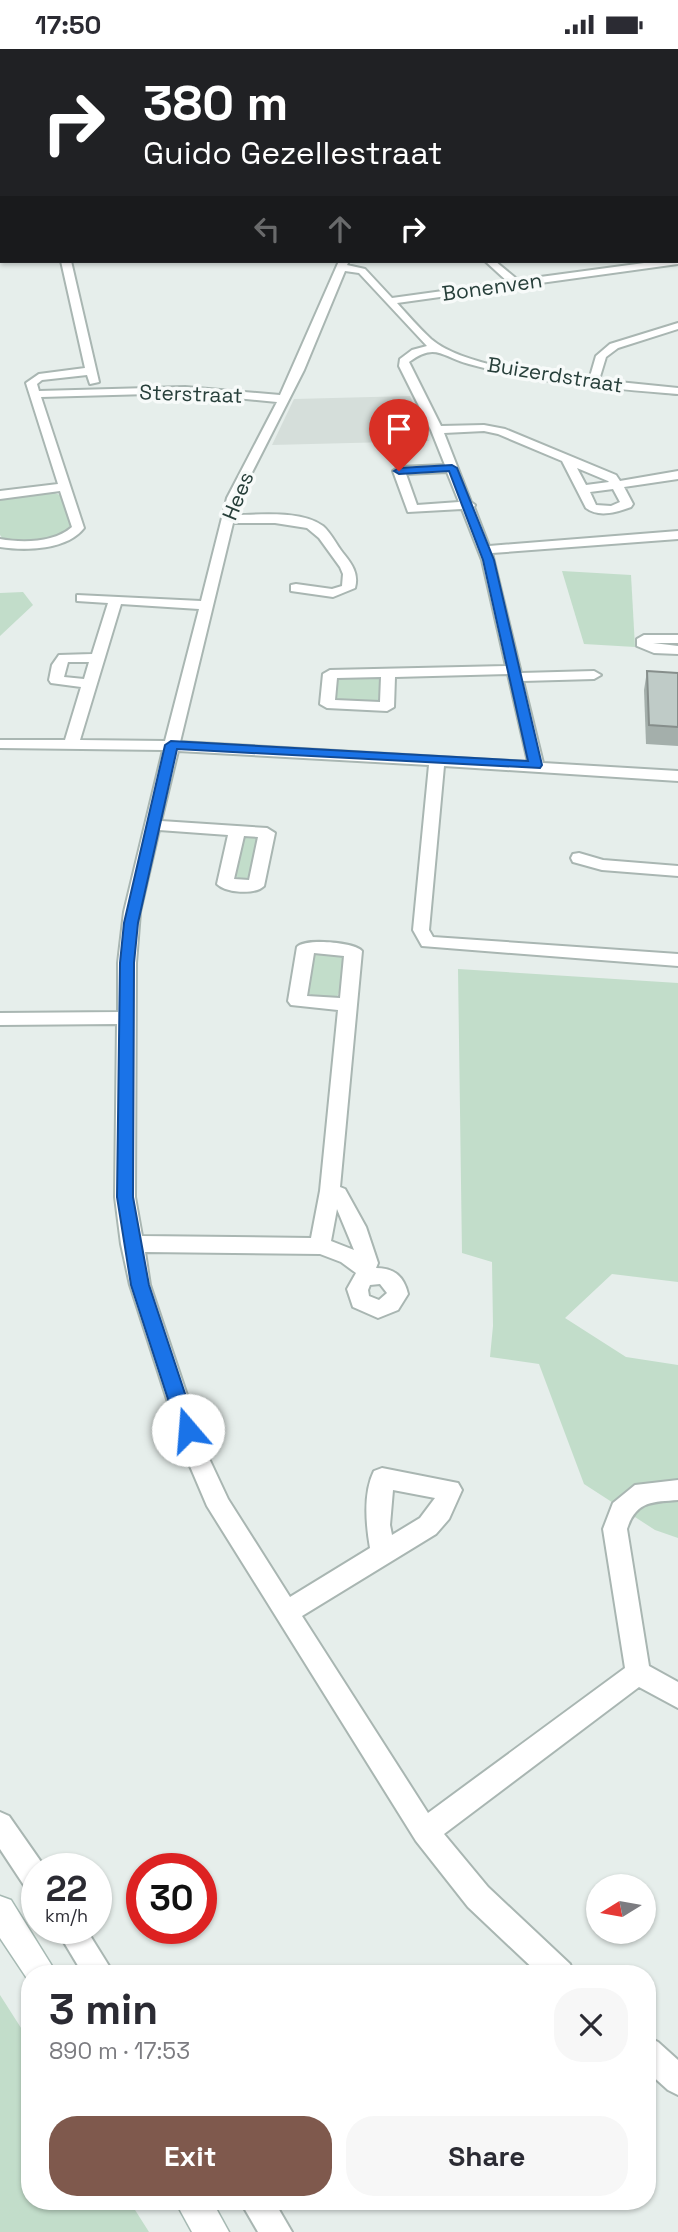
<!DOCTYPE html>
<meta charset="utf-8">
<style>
body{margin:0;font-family:"Space Grotesk",sans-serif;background:#f7f7f7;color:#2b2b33;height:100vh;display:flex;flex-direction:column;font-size:26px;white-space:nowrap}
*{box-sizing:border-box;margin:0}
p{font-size:23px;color:#7c7c81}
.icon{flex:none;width:38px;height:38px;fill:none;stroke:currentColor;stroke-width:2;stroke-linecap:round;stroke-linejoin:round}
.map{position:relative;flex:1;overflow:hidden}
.drawer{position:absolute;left:21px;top:1916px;width:635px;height:245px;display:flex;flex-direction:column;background:#fff;border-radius:28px;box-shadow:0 2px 5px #0004}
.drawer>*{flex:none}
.guide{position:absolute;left:0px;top:0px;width:679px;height:214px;box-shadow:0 2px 5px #0004;background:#202124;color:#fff;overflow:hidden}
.needle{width:46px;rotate:259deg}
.tools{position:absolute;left:586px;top:1825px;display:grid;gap:14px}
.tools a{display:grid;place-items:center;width:70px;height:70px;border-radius:50%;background:#fff;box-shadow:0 2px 5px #0004;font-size:35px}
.speed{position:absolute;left:21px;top:1804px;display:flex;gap:14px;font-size:35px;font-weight:700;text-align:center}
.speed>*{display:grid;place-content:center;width:91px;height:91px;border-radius:50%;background:#fff;box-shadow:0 2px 5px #0004;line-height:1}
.speed small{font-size:18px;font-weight:400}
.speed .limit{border:10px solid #d22;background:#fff;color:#111}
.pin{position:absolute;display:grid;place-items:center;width:60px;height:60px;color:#fff;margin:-72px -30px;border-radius:50% 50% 50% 0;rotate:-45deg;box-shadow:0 0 7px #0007}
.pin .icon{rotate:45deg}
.me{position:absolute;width:77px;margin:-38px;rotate:342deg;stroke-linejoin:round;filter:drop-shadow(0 0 5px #0008)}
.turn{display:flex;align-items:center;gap:24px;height:147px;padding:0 28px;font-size:32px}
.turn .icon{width:91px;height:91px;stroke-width:2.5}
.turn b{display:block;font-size:49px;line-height:60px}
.lanes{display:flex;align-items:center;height:66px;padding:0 28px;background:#0003;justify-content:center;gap:35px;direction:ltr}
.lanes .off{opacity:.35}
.round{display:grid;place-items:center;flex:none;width:74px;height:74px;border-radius:28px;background:#f7f7f7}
.overview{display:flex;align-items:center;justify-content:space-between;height:119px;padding:0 28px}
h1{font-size:42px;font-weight:800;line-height:52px}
.primary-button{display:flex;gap:14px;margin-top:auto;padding:14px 28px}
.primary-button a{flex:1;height:80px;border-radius:28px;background:#7f594d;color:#fff;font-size:28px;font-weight:800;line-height:80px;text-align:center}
.primary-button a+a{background:#f7f7f7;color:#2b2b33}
.status{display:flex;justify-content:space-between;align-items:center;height:49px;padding:0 35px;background:#fff;direction:ltr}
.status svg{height:19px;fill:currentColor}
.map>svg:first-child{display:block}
.built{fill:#d5deda}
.green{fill:#c2ddca}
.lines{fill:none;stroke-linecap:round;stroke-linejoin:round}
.minor-casing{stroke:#a9b6b2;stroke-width:4}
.secondary-casing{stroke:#a6b9b3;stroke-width:3}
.minor{fill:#fff;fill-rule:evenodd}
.secondary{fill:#fff;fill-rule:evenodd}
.wall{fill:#a4afab}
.building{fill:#bfcbc7;stroke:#868e8b;stroke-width:2}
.route{fill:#1a73e8;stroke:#114b97;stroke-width:2}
.labels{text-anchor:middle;stroke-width:7;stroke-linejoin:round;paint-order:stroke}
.far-street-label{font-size:21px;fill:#273f3a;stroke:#f7faf9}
</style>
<div class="status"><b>17:50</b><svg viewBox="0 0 49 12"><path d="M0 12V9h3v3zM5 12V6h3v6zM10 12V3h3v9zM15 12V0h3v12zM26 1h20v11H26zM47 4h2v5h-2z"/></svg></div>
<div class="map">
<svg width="678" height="2183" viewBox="0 0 678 2183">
<rect width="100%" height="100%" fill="#e6eeeb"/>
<!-- built -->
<polygon class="built" points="410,347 429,392 272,396 294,350"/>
<!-- green -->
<g class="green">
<path d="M49 442 63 447 72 479C54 492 25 496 3 490L0 486V448Z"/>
<polygon points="562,522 631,526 635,598 584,595"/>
<polygon points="23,543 33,556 0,587 0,544"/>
<polygon points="340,628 382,630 382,650 374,654 338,653 333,648 337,630"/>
<polygon points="247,785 259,786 252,827 241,831 233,825 243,788"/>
<path d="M315 904H342C347 916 343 936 337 948L313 947 306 943 310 908Z"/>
<polygon points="458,920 678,934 678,1233 612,1225 565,1269 626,1308 678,1316 678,1489 655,1481 584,1435 539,1315 490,1308 493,1277 492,1213 462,1204"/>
<polygon points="0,1946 30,1993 30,2152 130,2153 149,2183 0,2183"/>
</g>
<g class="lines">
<!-- minor casing -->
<g class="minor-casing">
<g id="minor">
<polygon points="195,0 193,2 76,1 77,0"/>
<polygon points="249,0 257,0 258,2 251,2"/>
<polygon points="441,0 451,0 452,2 443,2"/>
<polygon points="597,0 607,0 608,2 599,2"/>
<rect x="677" y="13" width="1" height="4"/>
<rect x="677" y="56" width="1" height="5"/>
<rect x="677" y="99" width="1" height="6"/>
<polygon points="0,107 2,108 2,115 0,114"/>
<path d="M678 209V215L397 254C408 266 419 279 431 290 462 317 548 327 589 331L596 307 610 295 678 274V280L618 299 606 308 599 331 678 339V345C607 339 537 334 469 315 442 308 436 293 409 313L441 377 484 376 505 380 616 426 620 432 678 422V430L624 438 633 455 631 458C617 463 599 469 586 459L562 412 498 385 484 382 444 384 471 453 475 456 474 458 489 497 678 482V490L492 504 521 624 594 622 601 626 594 630 523 632 543 714 678 722V732L444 717 429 881 433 888 678 905V917L422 897 413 881 429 716 178 702 161 772 267 779 275 784 264 837C255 846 226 844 217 835L228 786 159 781 140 863 136 914 135 1148 142 1187 311 1189 320 1142 338 961 291 956 288 952 297 898C305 889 354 893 362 902L340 1138 345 1140 366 1178 378 1214 376 1219C395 1219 404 1228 408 1245L398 1261 378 1269 353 1258 347 1240 356 1224 341 1213 320 1205 145 1203 150 1236 206 1403 228 1450 290 1548 370 1499C366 1476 363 1444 374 1422L382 1419 458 1434 462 1441 449 1470 436 1485 302 1567 428 1764 625 1619 603 1480 613 1454 635 1436 678 1431V1451C652 1453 636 1452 627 1480L649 1617 678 1633V1659L639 1638 444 1785 488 1838 570 1915 574 1925H539L468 1858 416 1792 207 1457 184 1403 130 1236 121 1195 115 1148 117 975 0 976V964L118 963V914L124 863 163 701 0 699V691H65L81 638 51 634 49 631 52 616 59 606 92 605 108 554 77 552V546L201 552 227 449 277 353 185 344 41 348 84 479C67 501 26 502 0 498V490C22 494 54 494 72 478L60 442 0 450V442L58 435 26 334 39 325 85 319 61 212H71L99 333 90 335 87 326 42 331 37 335 39 342 185 338 280 346 339 212H349L347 216 365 220 392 249 508 233 485 212H495L518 231 659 212H677ZM345 222 359 224 427 297 412 301 400 310 399 317 431 381 445 416 399 418 393 422 408 463 462 460 482 511 506 617 330 621 323 625 320 655 327 659 387 662 394 658 395 628 508 625 528 713 180 693 233 474H275L307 479 319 489 340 518 343 525 342 537 332 540 296 535 291 536V542L333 548 355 539C359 525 352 515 343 504 336 495 331 484 323 477 302 461 260 466 235 466L239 449 304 321ZM577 419 608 432 609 433 586 436ZM447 423 459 453 417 456 406 425ZM613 440 620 453 611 457 596 456 590 443ZM121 555 199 560 165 692 80 691ZM68 613H89L84 630 64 628ZM381 628 380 653 335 651 337 629ZM244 787 258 788 249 831 234 830ZM314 904 344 907 340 949 307 947ZM337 1160 354 1201 331 1192ZM380 1235 387 1244 379 1251 369 1247 368 1241 370 1236ZM393 1441 435 1449 420 1469 392 1486 390 1476Z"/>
<polygon points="644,586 678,586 678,594 653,594 678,597 678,605 654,604 637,597 637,590"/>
<polygon points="579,804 603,811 678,817 678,827 602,821 573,813 571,809 573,805"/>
<polygon points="0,1763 9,1767 46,1820 37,1820 37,1845 27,1841 0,1800"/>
<polygon points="56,1880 86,1880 114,1925 83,1925"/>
<polygon points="648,1988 658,1993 678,2011 678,2046 668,2041 648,2023"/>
<polygon points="240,2152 274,2152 292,2183 258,2183"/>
</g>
</g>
<!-- secondary casing -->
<g class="secondary-casing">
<g id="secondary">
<polygon points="358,0 367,0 368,2 359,2"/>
<rect x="0" y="13" width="2" height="4"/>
<polygon points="0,1847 11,1851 57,1925 30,1925 30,1934 0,1889"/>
<polygon points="175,2152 212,2152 229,2183 192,2183"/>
</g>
</g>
<!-- minor -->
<use href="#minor" class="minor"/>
<!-- secondary -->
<use href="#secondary" class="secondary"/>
</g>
<!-- wall -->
<polygon class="wall" points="647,622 678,624 678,697 646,695 644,641"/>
<!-- building -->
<polygon class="building" points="647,622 678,624 678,678 649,676"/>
<!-- route -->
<polygon class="route" points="452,416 457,419 494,511 542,716 540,719 177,700 138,874 134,914 133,1148 149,1236 197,1381 194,1386 188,1389 181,1386 178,1381 131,1236 117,1148 120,914 124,874 165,696 171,692 528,712 483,511 449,422 399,425 394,422 399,419"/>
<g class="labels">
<!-- far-street labels -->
<g class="far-street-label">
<text transform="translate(492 238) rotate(-8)" y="7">Bonenven</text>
<text transform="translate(555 326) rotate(9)" y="7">Buizerdstraat</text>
<text transform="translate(191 345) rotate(2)" y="7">Sterstraat</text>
<text transform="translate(238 447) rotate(-68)" y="7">Hees</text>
</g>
</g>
</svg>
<div class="tools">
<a><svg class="needle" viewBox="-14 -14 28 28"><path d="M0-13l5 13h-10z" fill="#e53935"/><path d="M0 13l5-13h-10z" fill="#7c7c81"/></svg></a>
</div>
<div class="speed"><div>22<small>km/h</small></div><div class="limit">30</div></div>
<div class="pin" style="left:399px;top:422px;background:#d93025"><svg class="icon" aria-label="arrive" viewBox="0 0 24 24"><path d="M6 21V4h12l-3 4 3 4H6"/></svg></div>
<svg class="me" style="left:188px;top:1381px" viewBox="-20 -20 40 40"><circle r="19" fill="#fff"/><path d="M0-13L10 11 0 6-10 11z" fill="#1a73e8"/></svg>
<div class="guide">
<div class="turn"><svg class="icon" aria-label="right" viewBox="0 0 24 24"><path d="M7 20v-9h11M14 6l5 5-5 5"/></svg><div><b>380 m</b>Guido Gezellestraat</div></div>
<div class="lanes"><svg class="icon off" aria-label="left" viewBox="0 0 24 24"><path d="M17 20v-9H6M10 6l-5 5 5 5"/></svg><svg class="icon off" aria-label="ahead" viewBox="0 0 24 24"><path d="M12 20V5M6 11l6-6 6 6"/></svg><svg class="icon" aria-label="right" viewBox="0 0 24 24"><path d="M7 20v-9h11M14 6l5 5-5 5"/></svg></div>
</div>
<section class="drawer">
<div class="overview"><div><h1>3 min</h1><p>890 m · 17:53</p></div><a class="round"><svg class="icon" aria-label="close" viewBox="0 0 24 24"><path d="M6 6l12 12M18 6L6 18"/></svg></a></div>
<div class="primary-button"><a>Exit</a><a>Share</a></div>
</section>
</div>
